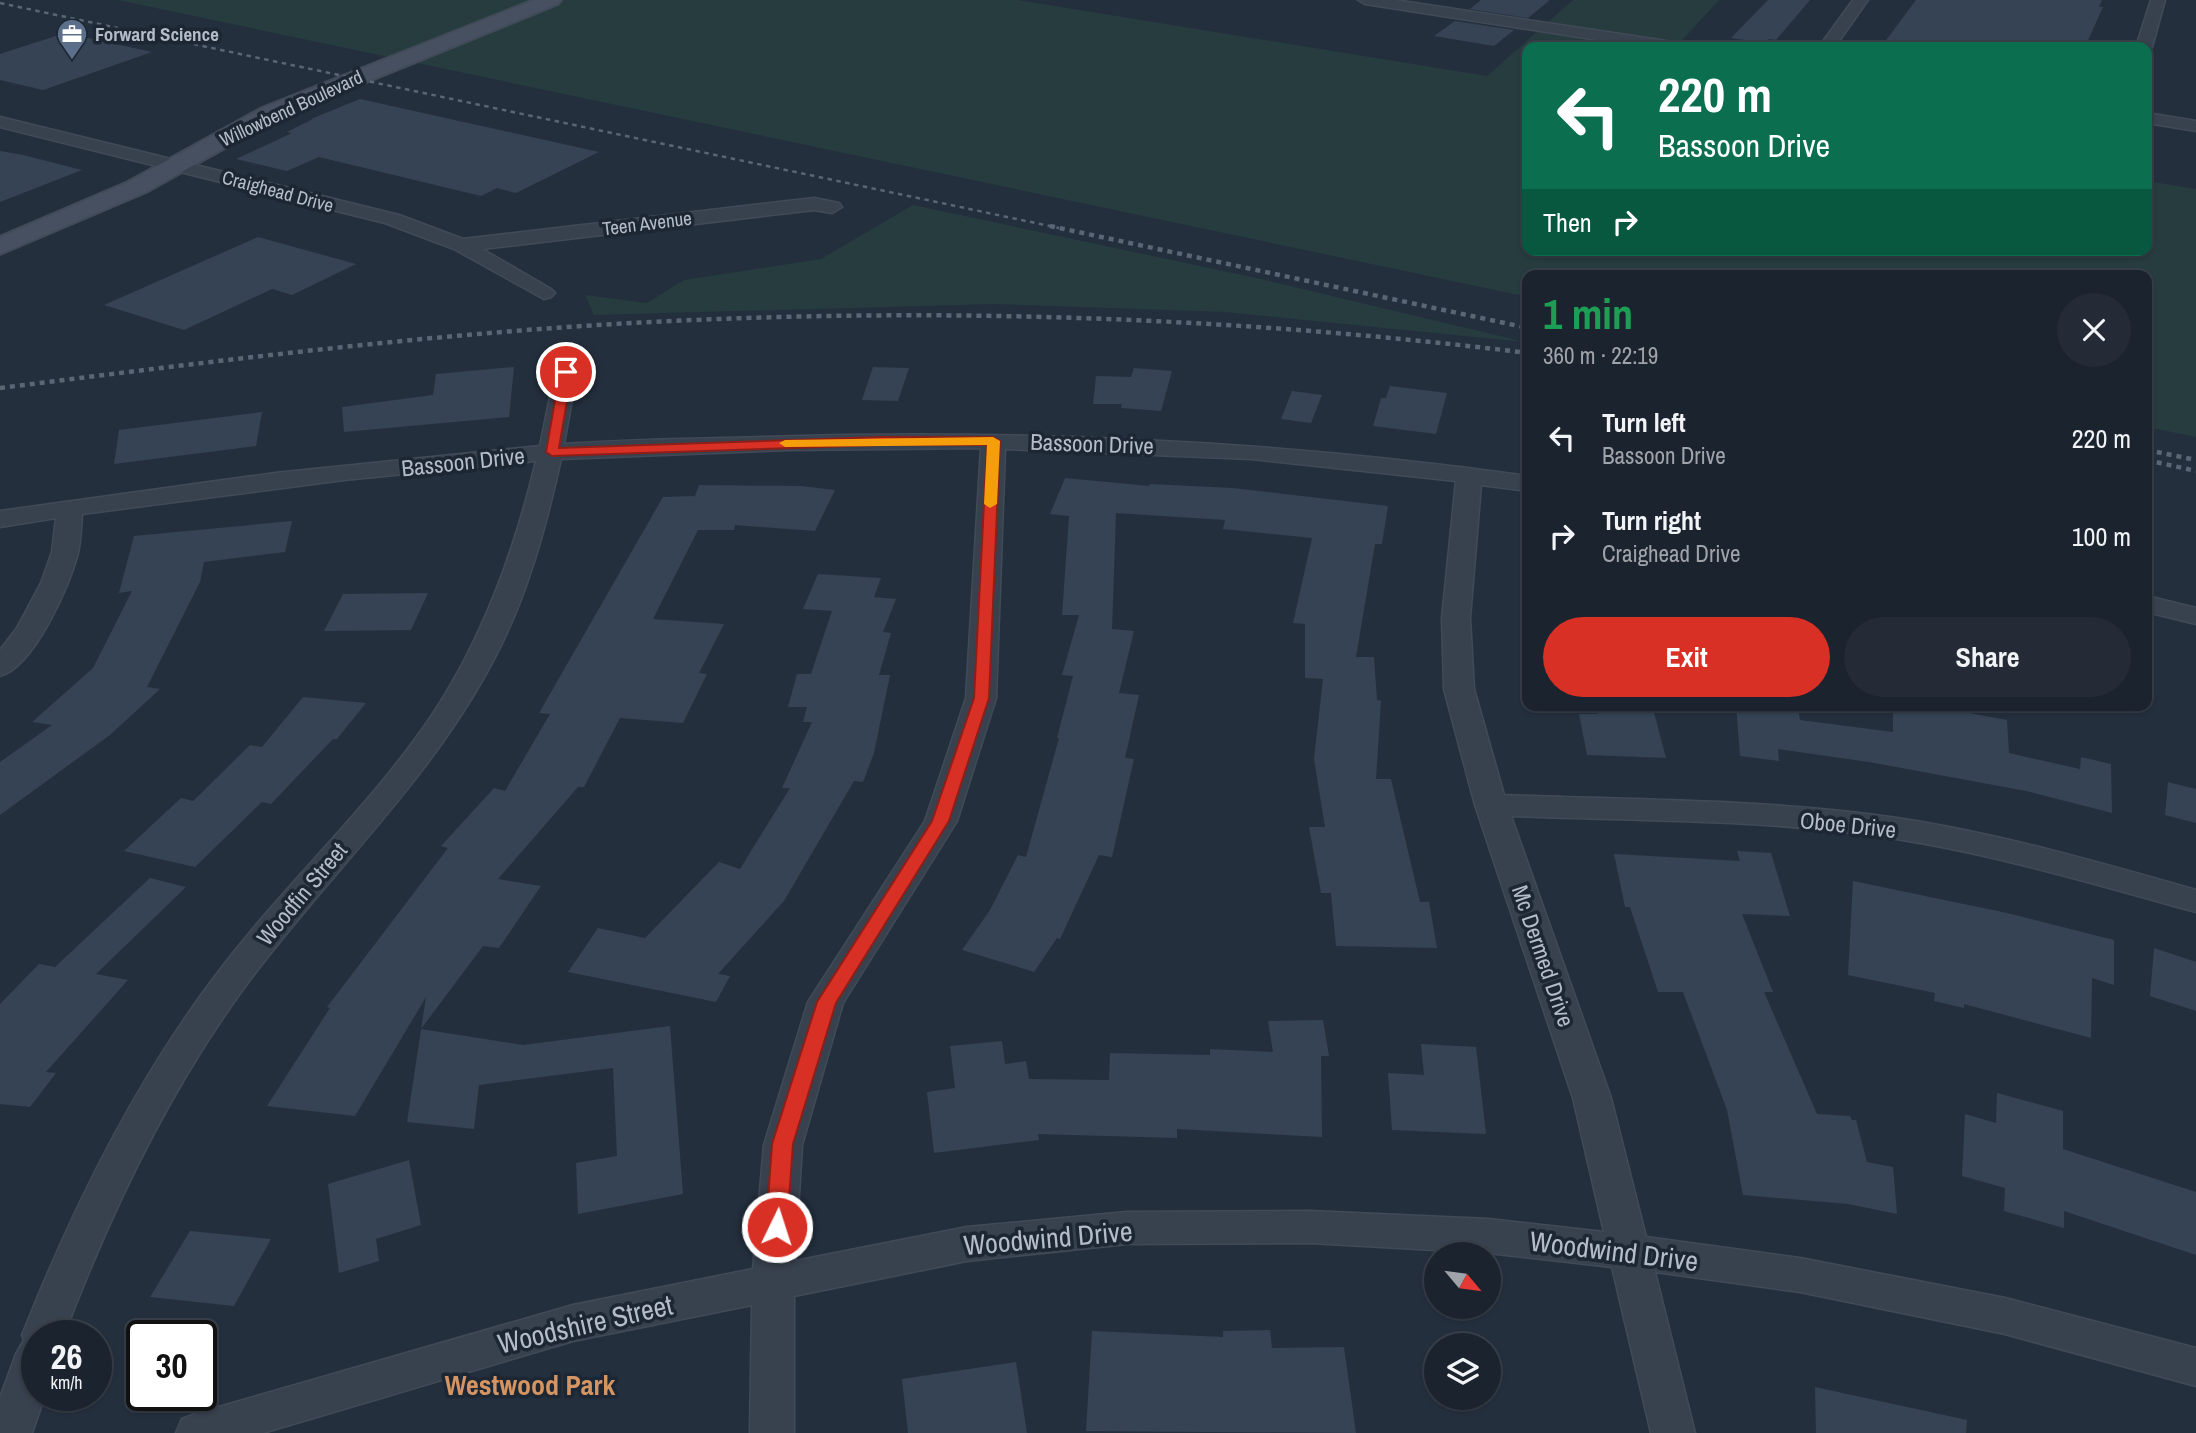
<!DOCTYPE html>
<meta charset="utf-8">
<style>
body{margin:0;font-family:"Archivo Narrow",sans-serif;background:#242b36;color:#f1f3f6;height:100vh;display:flex;flex-direction:column;font-size:26px;white-space:nowrap}
*{box-sizing:border-box;margin:0}
p{font-size:23px;color:#a0a4aa}
.icon{flex:none;width:38px;height:38px;fill:none;stroke:currentColor;stroke-width:2;stroke-linecap:round;stroke-linejoin:round}
.map{position:relative;flex:1;overflow:hidden}
.side{position:absolute;left:1522px;top:270px;width:630px;height:441px;display:flex;flex-direction:column;background:#1b232e;border-radius:14px;box-shadow:0 2px 5px #0004,0 0 0 2px #39404a}
.side>*{flex:none}
.banner{position:absolute;left:1522px;top:42px;width:630px;height:214px;border-radius:14px;box-shadow:0 2px 5px #0004,0 0 0 2px #39404a;background:#0b6e4f;color:#fff;overflow:hidden}
.needle{width:46px;rotate:119deg}
.buttons{position:absolute;left:1424px;top:1242px;display:grid;gap:14px}
.buttons a{display:grid;place-items:center;width:77px;height:77px;border-radius:50%;background:#1b232e;box-shadow:0 2px 5px #0004,0 0 0 2px #39404a;font-size:35px}
.speed{position:absolute;left:21px;top:1320px;display:flex;gap:14px;font-size:35px;font-weight:700;text-align:center}
.speed>*{display:grid;place-content:center;width:91px;height:91px;border-radius:50%;background:#1b232e;box-shadow:0 2px 5px #0004,0 0 0 2px #39404a;line-height:1}
.speed small{font-size:18px;font-weight:400}
.speed .limit{border:4px solid #111;border-radius:10px;background:#fff;color:#111}
.pin{position:absolute;display:grid;place-items:center;width:60px;height:60px;color:#fff;margin:-30px;border:4px solid #fff;border-radius:50%;box-shadow:0 2px 7px #0007}
.me{position:absolute;width:77px;margin:-38px;rotate:4deg;stroke-linejoin:round;filter:drop-shadow(0 0 5px #0008)}
.turn{display:flex;align-items:center;gap:24px;height:147px;padding:0 21px;font-size:32px}
.turn .icon{width:91px;height:91px;stroke-width:2.5}
.turn b{display:block;font-size:49px;line-height:60px}
.then{display:flex;align-items:center;height:66px;padding:0 21px;background:#0003;gap:14px;font-size:26px}
.round{display:grid;place-items:center;flex:none;width:74px;height:74px;border-radius:37px;background:#242b36}
.head{display:flex;align-items:center;justify-content:space-between;height:119px;padding:0 21px}
h1{font-size:42px;font-weight:800;line-height:52px;color:#1e9e55}
.primary-button{display:flex;gap:14px;margin-top:auto;padding:14px 21px}
.primary-button a{flex:1;height:80px;border-radius:42px;background:#d93025;color:#fff;font-size:28px;font-weight:800;line-height:80px;text-align:center}
.primary-button a+a{background:#242b36;color:#f1f3f6}
ul{padding:0;list-style:none}
li{display:flex;align-items:center;gap:21px;height:98px;padding:0 21px}
li div{flex:1}
li b{display:block;font-size:26px}
li em{font-style:normal}
.map>svg:first-child{display:block}
.green{fill:#263c3f}
.building{fill:#364354}
.lines{fill:none;stroke-linecap:round;stroke-linejoin:round}
.street-casing{stroke:#414a57;stroke-width:3}
.secondary-casing{stroke:#414a57;stroke-width:4}
.street{fill:#38414e;fill-rule:evenodd}
.secondary{fill:#465061;fill-rule:evenodd}
.rail-far1{stroke:#5a6575;stroke-width:2.5;stroke-dasharray:4.5 4.5;stroke-linecap:butt}
.rail{stroke:#5a6575;stroke-width:4.5;stroke-dasharray:5 5;stroke-linecap:butt}
.route{fill:#d93025;stroke:#8d1f18;stroke-width:2}
.slow{fill:#f59e0b}
.labels{text-anchor:middle;stroke-width:7;stroke-linejoin:round;paint-order:stroke}
.far-poi-label{font-size:19px;font-weight:bold;fill:#b4bcc9;stroke:#1d2633;text-anchor:start}
.far-street-label{font-size:19px;fill:#b4bcc9;stroke:#1d2633}
.street-label{font-size:23px;fill:#b4bcc9;stroke:#1d2633}
.near-street-label{font-size:28px;fill:#b4bcc9;stroke:#1d2633}
.near-neighbourhood-label{font-size:28px;font-weight:bold;fill:#d59563;stroke:#1d2633}
</style>
<div class="map">
<svg width="2196" height="1433" viewBox="0 0 2196 1433">
<rect width="100%" height="100%" fill="#242f3e"/>
<!-- green -->
<g class="green">
<polygon points="118,0 1018,0 1487,76 1573,0 1719,0 1676,47 1528,47 1528,250 2147,250 2147,181 2196,189 2196,437 2147,427 2147,275 1528,275 1528,297"/>
<polygon points="913,205 1261,279 1525,342 1225,312 995,304 594,315 585,295 647,303 684,280 821,259"/>
</g>
<!-- building -->
<g class="building">
<polygon points="1481,0 1550,0 1528,18 1470,9"/>
<polygon points="1768,0 1810,0 1776,40 1769,39 1765,43 1731,38"/>
<polygon points="1916,0 2102,0 2099,7 2103,7 2085,47 1881,47"/>
<polygon points="1455,21 1514,30 1494,46 1434,36"/>
<polygon points="65,33 152,52 43,90 0,80 0,54"/>
<polygon points="360,99 450,119 599,152 516,193 497,188 481,196 319,157 287,171 236,159 292,133 287,132 313,119 311,119"/>
<polygon points="0,151 23,155 82,170 0,202"/>
<polygon points="258,237 356,264 292,295 272,289 184,330 104,305"/>
<polygon points="514,367 509,417 344,432 342,407 433,395 436,374"/>
<polygon points="873,367 909,368 898,401 862,400"/>
<polygon points="1134,368 1172,371 1161,411 1121,408 1122,404 1093,404 1096,376 1131,377"/>
<polygon points="1390,386 1447,393 1436,434 1373,426 1381,398 1386,398"/>
<polygon points="1292,391 1322,395 1311,423 1281,419"/>
<polygon points="262,412 256,446 114,464 119,430"/>
<polygon points="1065,478 1149,486 1150,484 1233,488 1388,506 1382,544 1375,544 1356,657 1374,657 1377,700 1381,701 1376,779 1391,779 1420,902 1429,902 1437,948 1336,946 1331,893 1321,893 1309,827 1325,827 1314,759 1323,679 1305,678 1305,624 1293,623 1312,538 1223,529 1225,520 1116,513 1112,629 1134,631 1119,693 1139,695 1125,758 1134,759 1112,857 1099,855 1060,939 1057,938 1034,972 962,950 990,910 1018,855 1026,857 1059,738 1057,738 1073,676 1062,675 1079,615 1062,615 1069,516 1050,514"/>
<polygon points="699,485 801,486 835,490 815,531 735,525 734,530 698,530 653,619 724,624 699,673 707,674 683,723 620,718 584,787 578,787 498,879 541,886 499,948 483,946 421,1029 523,1045 670,1026 683,1194 578,1214 576,1163 617,1156 613,1068 479,1085 474,1129 407,1122 426,997 355,1116 267,1106 330,1008 327,1007 448,848 441,846 494,788 505,791 550,714 539,713 663,497 695,496"/>
<polygon points="292,521 285,552 204,562 200,582 147,687 160,689 110,735 0,815 0,762 52,725 32,722 93,668 132,591 119,593 134,536"/>
<polygon points="818,574 881,578 874,597 896,599 883,632 891,633 879,675 890,675 874,753 863,782 854,781 784,901 718,974 730,976 716,1002 568,972 598,928 645,938 719,862 740,869 790,788 782,788 812,722 803,722 807,707 788,707 797,674 811,674 832,611 803,609"/>
<polygon points="428,593 411,630 324,631 343,594"/>
<polygon points="303,697 366,703 337,739 333,739 271,804 262,802 195,867 124,851 181,798 193,801 250,745 262,747"/>
<polygon points="1596,705 1652,705 1666,758 1587,755 1579,714 1598,714"/>
<polygon points="1736,705 1798,708 1800,720 1893,732 1893,705 1926,705 2007,720 2009,753 2080,769 2081,757 2111,764 2112,813 2026,791 1869,762 1778,749 1779,761 1740,756"/>
<polygon points="2168,782 2196,789 2196,823 2165,815"/>
<polygon points="1737,851 1771,853 1790,916 1742,914 1773,992 1764,992 1817,1114 1850,1116 1852,1120 1856,1120 1867,1162 1893,1167 1897,1214 1848,1204 1743,1195 1727,1110 1683,992 1658,992 1630,907 1625,907 1614,854 1740,861"/>
<polygon points="150,878 186,887 96,974 128,980 46,1072 56,1073 30,1107 0,1104 0,1004 39,964 55,967"/>
<polygon points="1853,881 2007,913 2114,940 2114,985 2092,978 2091,1038 1964,1004 1964,1008 1934,1001 1935,993 1848,975"/>
<polygon points="2154,948 2196,962 2196,1011 2150,996"/>
<polygon points="1323,1020 1329,1056 1321,1056 1322,1137 1177,1129 1177,1138 1038,1134 1039,1140 934,1153 927,1092 955,1088 950,1046 1002,1041 1005,1064 1026,1061 1029,1079 1109,1080 1110,1053 1210,1055 1210,1049 1273,1052 1268,1021"/>
<polygon points="1421,1044 1476,1047 1486,1134 1392,1130 1388,1073 1424,1075"/>
<polygon points="1997,1093 2063,1111 2063,1149 2196,1192 2196,1255 2064,1211 2064,1228 2004,1211 2005,1188 1962,1176 1965,1114 1996,1123"/>
<polygon points="409,1160 421,1225 376,1239 379,1261 339,1273 328,1184"/>
<polygon points="190,1231 271,1239 234,1306 150,1297"/>
<polygon points="1270,1330 1272,1348 1344,1347 1356,1433 1086,1431 1092,1331 1223,1337 1223,1331"/>
<polygon points="1016,1362 1027,1433 908,1433 902,1379"/>
<polygon points="1815,1387 1967,1420 1966,1433 1816,1433"/>
</g>
<g class="lines">
<!-- street casing -->
<g class="street-casing">
<g id="street">
<polygon points="1358,0 1395,0 1673,42 1681,47 1643,47 1365,4"/>
<polygon points="1853,0 1868,0 1835,47 1819,47"/>
<polygon points="2151,0 2165,0 2152,47 2147,51 2147,47 2136,47"/>
<polygon points="2147,113 2196,121 2196,131 2147,123"/>
<polygon points="0,117 399,215 463,239 814,198 839,203 842,207 832,213 814,210 482,249 551,289 555,293 551,297 544,299 454,249 385,223 0,127"/>
<path d="M566 365 574 367 577 372 564 444C630 439 695 439 761 437 1018 429 1273 440 1528 476V491L1481 485 1470 618 1474 689 1504 795C1628 800 1753 799 1875 815 1984 829 2090 860 2196 890V912C2090 883 1985 851 1876 836 1756 819 1632 821 1511 816L1611 1098 1646 1237 1800 1258 2005 1298 2196 1348V1386L2005 1334 1800 1292 1655 1272 1695 1433H1651L1612 1267 1488 1253 1311 1243 1127 1244 967 1261 794 1296V1433H750L752 1305 573 1341 263 1433H176L182 1419 198 1413 573 1305 753 1269 764 1145 808 1002 925 821 966 698 981 448 790 450 561 459C546 527 527 597 494 659 429 784 323 879 241 992 166 1096 109 1216 64 1335H37V1395H45L32 1433H0V1398L16 1354 24 1340 22 1335 27 1323C76 1201 137 1079 216 975 287 880 378 801 441 701 487 627 516 545 536 461L344 480 82 514C81 527 81 540 78 553 70 585 34 667 0 676V650L17 628 41 583 52 552 56 518 0 527V511L275 473 540 446 555 372 558 367ZM1005 449 1252 459 1456 481 1442 618 1444 689 1475 805 1573 1098 1604 1232 1488 1219 1311 1211 1127 1212 967 1227 795 1261 802 1145 843 1003 957 821 996 698Z"/>
<polygon points="2147,596 2196,608 2196,624 2147,612"/>
</g>
</g>
<!-- secondary casing -->
<g class="secondary-casing">
<polygon id="secondary" points="534,0 561,0 558,4 278,118 146,192 0,254 0,237 128,182 262,108"/>
</g>
<!-- street -->
<use href="#street" class="street"/>
<!-- secondary -->
<use href="#secondary" class="secondary"/>
<!-- rail-far1 -->
<polyline class="rail-far1" points="0,3 1059,228"/>
<!-- rail -->
<g class="rail">
<polyline points="1050,226 1528,328"/>
<path d="M0 388C216 361 433 333 651 322 945 307 1236 317 1528 353"/>
<polyline points="2147,450 2196,460"/>
<polyline points="2147,460 2196,471"/>
</g>
</g>
<!-- route -->
<polygon class="route" points="566,368 572,372 559,448 882,437 993,437 1000,441 989,698 949,821 836,1003 793,1144 787,1227 784,1233 777,1236 769,1233 766,1227 772,1144 817,1002 932,821 974,698 987,445 882,445 552,456 546,452 560,372"/>
<!-- slow -->
<polygon class="slow" points="993,437 1000,441 997,504 990,508 984,504 987,445 785,447 779,443 785,440"/>
<!-- icons -->
<defs>
<g id="office-pin" transform="scale(1.575)"><path d="M0 17L-7.5 6A9.5 9.5 0 1 1 7.5 6Z" fill="#5c6f8a" stroke="#1d2633"/><path d="M-6-3h4V-5.5h4V-3h4V5H-6ZM-1-4.5V-3h2v-1.5ZM-6 0V1H6V0Z" fill="#fff"/></g>
</defs>
<g fill-rule="evenodd">
<use href="#office-pin" x="72" y="34"/>
</g>
<g class="labels">
<!-- far-poi labels -->
<g class="far-poi-label">
<text x="95" y="41">Forward Science</text>
</g>
<!-- far-street labels -->
<g class="far-street-label">
<text transform="translate(291 108) rotate(-25)" y="7">Willowbend Boulevard</text>
<text transform="translate(278 191) rotate(15)" y="7">Craighead Drive</text>
<text transform="translate(647 223) rotate(-7)" y="7">Teen Avenue</text>
</g>
<!-- street labels -->
<g class="street-label">
<text transform="translate(1092 444) rotate(2)" y="8">Bassoon Drive</text>
<text transform="translate(463 462) rotate(-6)" y="8">Bassoon Drive</text>
<text transform="translate(1848 825) rotate(6)" y="8">Oboe Drive</text>
<text transform="translate(302 894) rotate(-50)" y="8">Woodfin Street</text>
<text transform="translate(1543 956) rotate(71)" y="8">Mc Dermed Drive</text>
</g>
<!-- near-street labels -->
<g class="near-street-label">
<text transform="translate(1048 1238) rotate(-5)" y="10">Woodwind Drive</text>
<text transform="translate(1614 1251) rotate(7)" y="10">Woodwind Drive</text>
<text transform="translate(585 1324) rotate(-13)" y="10">Woodshire Street</text>
</g>
<!-- near-neighbourhood labels -->
<g class="near-neighbourhood-label">
<text x="530" y="1395">Westwood Park</text>
</g>
</g>
</svg>
<div class="buttons">
<a><svg class="needle" viewBox="-14 -14 28 28"><path d="M0-13l5 13h-10z" fill="#e53935"/><path d="M0 13l5-13h-10z" fill="#a0a4aa"/></svg></a>
<a><svg class="icon" aria-label="layers" viewBox="0 0 24 24"><path d="M12 4l9 5-9 5-9-5zM3 14l9 5 9-5"/></svg></a>
</div>
<div class="speed"><div>26<small>km/h</small></div><div class="limit">30</div></div>
<div class="pin" style="left:566px;top:372px;background:#d93025"><svg class="icon" aria-label="arrive" viewBox="0 0 24 24"><path d="M6 21V4h12l-3 4 3 4H6"/></svg></div>
<svg class="me" style="left:777px;top:1227px" viewBox="-20 -20 40 40"><circle r="17" fill="#d93025" stroke="#fff" stroke-width="3"/><path d="M0-11L8 9 0 5-8 9z" fill="#fff"/></svg>
<div class="banner">
<div class="turn"><svg class="icon" aria-label="left" viewBox="0 0 24 24"><path d="M17 20v-9H6M10 6l-5 5 5 5"/></svg><div><b>220 m</b>Bassoon Drive</div></div>
<div class="then">Then<svg class="icon" aria-label="right" viewBox="0 0 24 24"><path d="M7 20v-9h11M14 6l5 5-5 5"/></svg></div>
</div>
<section class="side">
<div class="head"><div><h1>1 min</h1><p>360 m · 22:19</p></div><a class="round"><svg class="icon" aria-label="close" viewBox="0 0 24 24"><path d="M6 6l12 12M18 6L6 18"/></svg></a></div>
<ul>
<li><svg class="icon" aria-label="left" viewBox="0 0 24 24"><path d="M17 20v-9H6M10 6l-5 5 5 5"/></svg><div><b>Turn left</b><p>Bassoon Drive</p></div><em>220 m</em></li>
<li><svg class="icon" aria-label="right" viewBox="0 0 24 24"><path d="M7 20v-9h11M14 6l5 5-5 5"/></svg><div><b>Turn right</b><p>Craighead Drive</p></div><em>100 m</em></li>
</ul>
<div class="primary-button"><a>Exit</a><a>Share</a></div>
</section>
</div>
